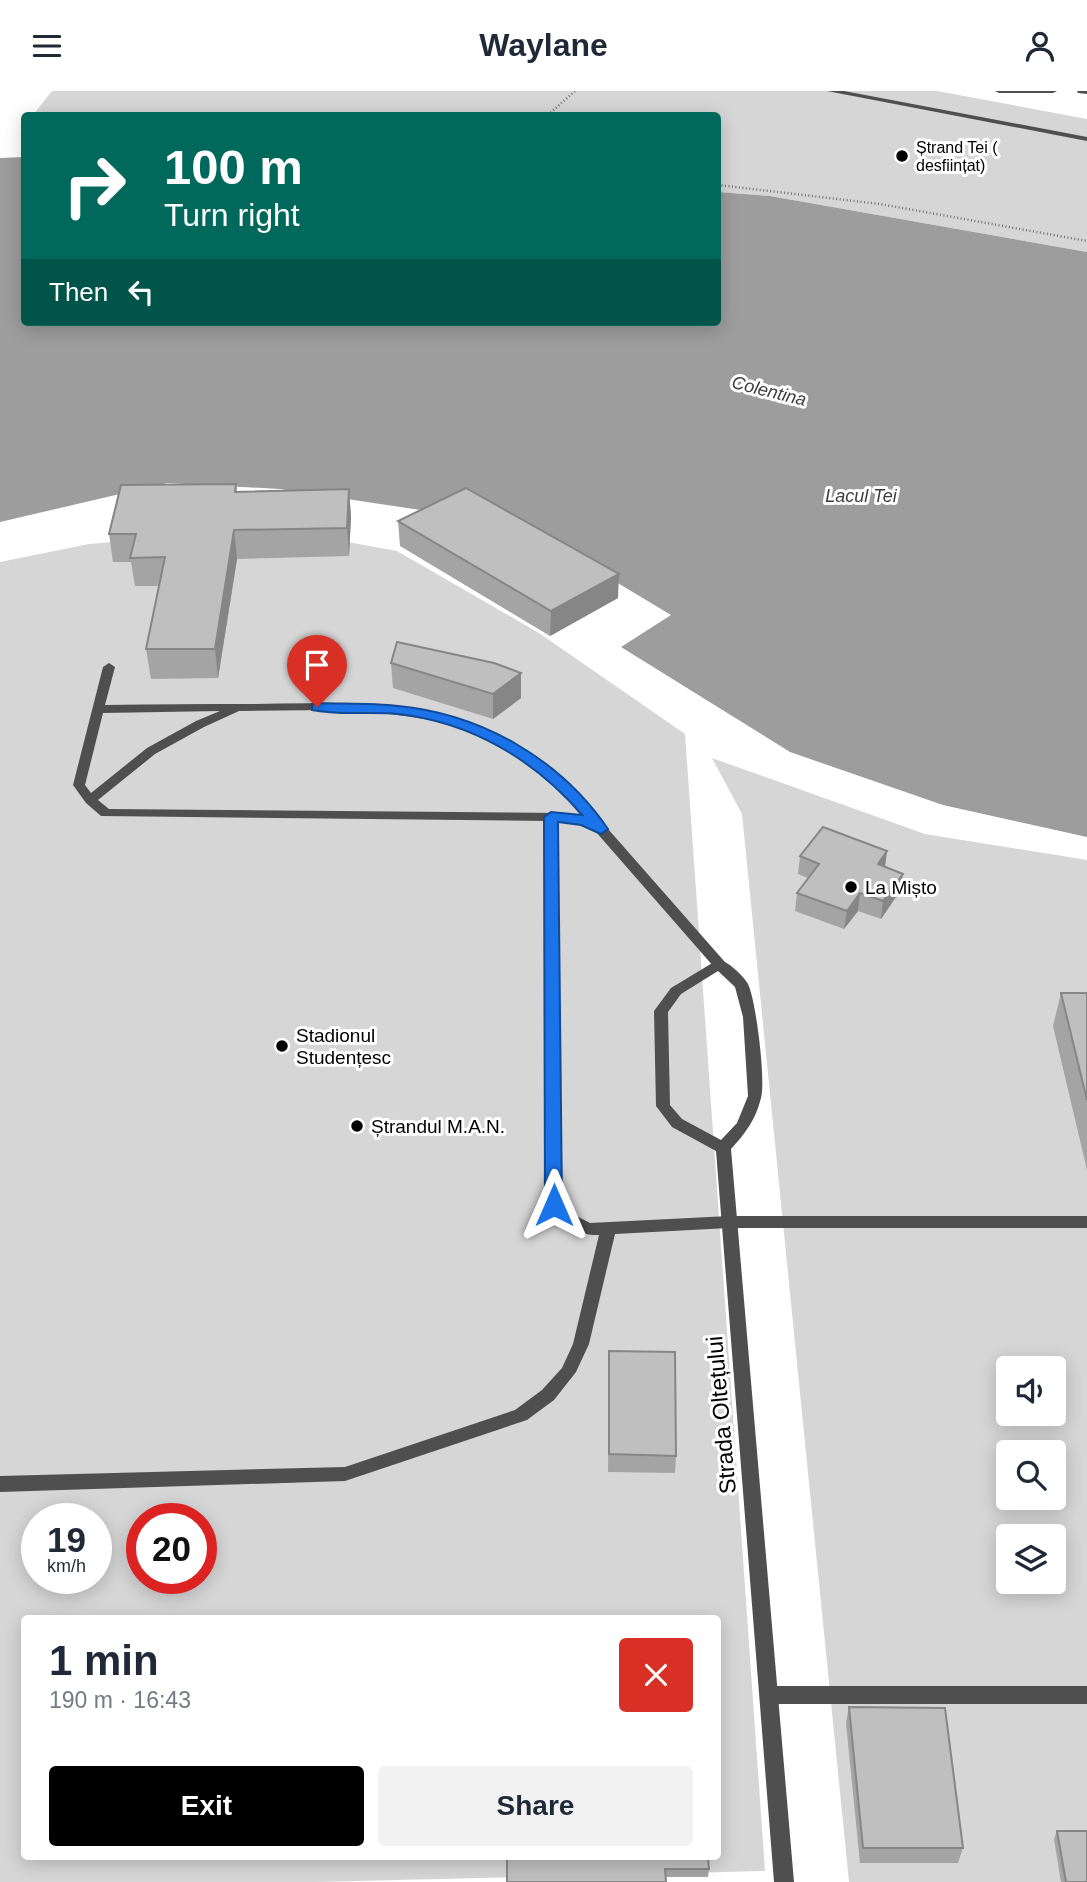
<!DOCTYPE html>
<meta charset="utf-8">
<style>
body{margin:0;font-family:Helvetica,sans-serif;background:#f2f2f3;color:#1f2937;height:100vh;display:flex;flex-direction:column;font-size:26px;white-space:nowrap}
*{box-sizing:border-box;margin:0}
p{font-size:23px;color:#747a83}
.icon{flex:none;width:38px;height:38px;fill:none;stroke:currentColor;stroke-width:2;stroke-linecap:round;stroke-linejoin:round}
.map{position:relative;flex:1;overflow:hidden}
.details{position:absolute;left:21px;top:1524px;width:700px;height:245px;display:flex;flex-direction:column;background:#fff;border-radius:7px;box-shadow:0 4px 18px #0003}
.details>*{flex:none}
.top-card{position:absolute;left:21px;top:21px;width:700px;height:214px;border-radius:7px;box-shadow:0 4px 18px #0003;background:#00695c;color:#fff;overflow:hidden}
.controls{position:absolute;left:996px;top:1265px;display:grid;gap:14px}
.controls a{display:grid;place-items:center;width:70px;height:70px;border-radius:7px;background:#fff;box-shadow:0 4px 18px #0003;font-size:35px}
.speed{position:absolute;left:21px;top:1412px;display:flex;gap:14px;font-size:35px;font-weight:700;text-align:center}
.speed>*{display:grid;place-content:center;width:91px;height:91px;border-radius:50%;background:#fff;box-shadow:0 4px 18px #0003;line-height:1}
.speed small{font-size:18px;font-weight:400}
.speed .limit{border:10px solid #d22;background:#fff;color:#111}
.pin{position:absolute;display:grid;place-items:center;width:60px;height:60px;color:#fff;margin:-72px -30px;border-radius:50% 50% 50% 0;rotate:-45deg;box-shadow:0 0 7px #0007}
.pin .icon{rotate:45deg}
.me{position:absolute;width:77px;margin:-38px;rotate:0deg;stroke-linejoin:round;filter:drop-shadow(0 0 5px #0008)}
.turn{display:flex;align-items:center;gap:24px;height:147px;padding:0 28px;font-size:32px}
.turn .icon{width:91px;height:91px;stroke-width:2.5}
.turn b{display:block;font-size:49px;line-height:60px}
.then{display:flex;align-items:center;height:66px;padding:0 28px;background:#0003;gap:14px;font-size:26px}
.round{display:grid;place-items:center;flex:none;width:74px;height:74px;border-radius:7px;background:#f2f2f3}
.head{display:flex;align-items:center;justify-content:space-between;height:119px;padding:0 28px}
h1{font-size:42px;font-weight:600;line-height:52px}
.action{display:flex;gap:14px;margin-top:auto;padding:14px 28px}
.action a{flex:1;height:80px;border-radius:7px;background:#000;color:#fff;font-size:28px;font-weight:600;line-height:80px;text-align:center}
.action a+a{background:#f2f2f3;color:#1f2937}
header{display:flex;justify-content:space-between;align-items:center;height:91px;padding:0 28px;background:#fff;font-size:32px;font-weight:600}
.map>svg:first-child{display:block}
.green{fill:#d6d6d6;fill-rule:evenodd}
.water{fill:#9d9d9d}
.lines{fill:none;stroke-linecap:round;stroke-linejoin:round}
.path{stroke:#717171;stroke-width:2.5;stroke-dasharray:1 2.5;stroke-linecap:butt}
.service{fill:#4f4f4f;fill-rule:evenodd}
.minor{fill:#4f4f4f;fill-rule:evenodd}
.wall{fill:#a4a4a4}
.shaded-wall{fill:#868686}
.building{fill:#bfbfbf;stroke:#868686;stroke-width:2}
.route{fill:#1a73e8;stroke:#114b97;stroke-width:2}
.poi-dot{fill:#000;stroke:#fff;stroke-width:2.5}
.labels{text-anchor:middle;stroke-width:6;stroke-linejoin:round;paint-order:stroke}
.far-poi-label{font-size:16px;fill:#000;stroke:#fff;text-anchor:start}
.far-water-label{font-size:18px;font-style:italic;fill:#3e3e3e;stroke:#fff}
.poi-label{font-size:19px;fill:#000;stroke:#fff;text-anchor:start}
.near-street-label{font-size:23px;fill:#000;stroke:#fff}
</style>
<header><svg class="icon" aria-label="menu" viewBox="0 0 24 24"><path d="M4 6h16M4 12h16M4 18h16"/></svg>Waylane<svg class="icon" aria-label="person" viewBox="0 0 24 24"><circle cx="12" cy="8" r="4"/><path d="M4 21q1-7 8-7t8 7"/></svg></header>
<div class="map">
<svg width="1087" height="1791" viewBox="0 0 1087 1791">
<rect width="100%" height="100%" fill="#fff"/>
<!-- green -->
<g class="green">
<polygon points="52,0 937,0 1087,28 1087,161 770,105 718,101 718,24 33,24"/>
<path d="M170 446 325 447 397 460 539 542 685 643 765 1780 317 1791H0V471L89 453ZM37 1428H96V1488H37ZM142 1428H201V1488H142ZM24 1528H718V1766H24Z"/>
<path d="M712 667 925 743 1087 769V1791H849L742 723ZM1008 1278H1054V1323H1008ZM1008 1362H1054V1407H1008ZM1008 1446H1054V1491H1008Z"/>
</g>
<!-- water -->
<polygon class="water" points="24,66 24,231 718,231 718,101 770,105 1087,161 1087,746 943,714 790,661 621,556 671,524 469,403 434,421 280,398 167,392 0,431 0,67"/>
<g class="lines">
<!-- path -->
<g class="path">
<polyline points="548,24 575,0"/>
<polyline points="718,94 880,113 1087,150"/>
</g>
<!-- service -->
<g class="service">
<polygon points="995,0 1057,0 1053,2 999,2"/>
<polygon points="1077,0 1087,0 1087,3 1078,2"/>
<path d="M109 572 115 576 105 614C155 613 205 613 254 613 362 611 482 608 565 689L724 870 726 873 724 876H714L596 741 581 733 557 730 562 1113 567 1120 590 1132 729 1125H1087V1137H729L615 1143 589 1253 576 1281 554 1309 527 1329 345 1390 0 1401V1385L345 1376 515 1319 542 1299 562 1277 573 1253 599 1144C578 1145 556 1132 546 1114L545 730 101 725 86 712 73 694 103 576ZM333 619C444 624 509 638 583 725L566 722 109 718 98 709 155 663 204 636 239 620ZM220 620 196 630 147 657 91 702 85 694 103 622Z"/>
<polygon points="769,1595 1087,1595 1087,1613 769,1613 762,1610 760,1604 762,1598"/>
</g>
<!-- minor -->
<g class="minor">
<polygon points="827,0 844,0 1087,46 1087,50"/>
<path d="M719 868C728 871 743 884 748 893 756 909 766 991 761 1007 756 1028 745 1043 731 1058L794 1791H774L716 1060 672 1036 656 1015 654 920 671 897ZM718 880 735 896 743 926 748 1005 737 1032 721 1049 682 1028 670 1014 668 921 681 903Z"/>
</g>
</g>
<!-- wall -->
<g class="wall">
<polygon points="236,393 237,400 349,398 351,426 349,465 237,468 218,587 151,588 146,558 159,495 135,495 131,471 113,471 109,443"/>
<polygon points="398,430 618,507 550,545 400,455"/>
<polygon points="391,572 521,607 493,628 393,597"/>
<polygon points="800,765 885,776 900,800 881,828 858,820 844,838 795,820 797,802 808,787 798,783"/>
<polygon points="1061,902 1087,902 1087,1079 1053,935"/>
<polygon points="609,1260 676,1365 675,1382 608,1381"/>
<polygon points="849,1616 963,1757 958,1772 860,1772 846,1632"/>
<polygon points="1057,1740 1087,1791 1061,1791 1054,1748"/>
<polygon points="507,1766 709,1778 708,1786 666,1786"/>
</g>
<!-- shaded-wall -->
<g class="shaded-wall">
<polygon points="349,398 351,426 349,465 347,437"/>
<polygon points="234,439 237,468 218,587 215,558"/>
<polygon points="619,483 618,507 550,545 551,520"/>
<polygon points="521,582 521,607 493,628 493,603"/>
<polygon points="887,760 885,777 878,773"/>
<polygon points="903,783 900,800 881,828 883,810"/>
<polygon points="860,802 858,820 844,838 847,820"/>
</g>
<!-- building -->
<g class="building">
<polygon points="236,393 235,401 349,398 347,437 234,439 215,558 146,558 165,466 130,467 136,443 109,443 121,394"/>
<polygon points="466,397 619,483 551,520 398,430"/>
<polygon points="397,551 494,572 521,582 493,603 391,572"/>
<polygon points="823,736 887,760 878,773 903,783 883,810 860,802 847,820 797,802 819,773 800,765"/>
<polygon points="1061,902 1087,902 1087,1009"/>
<polygon points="609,1260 675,1261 676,1365 609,1363"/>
<polygon points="849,1616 945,1617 963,1757 863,1757"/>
<polygon points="1057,1740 1087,1740 1087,1791 1066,1791"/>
<polygon points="507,1766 708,1766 709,1778 665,1778 666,1791 507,1791"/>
</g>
<!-- route -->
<path class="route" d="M317 612C344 613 371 612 398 615 482 623 560 668 608 738L601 743 581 734 558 731 562 1114 560 1118H547L545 1114 544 726 551 721 582 724C535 669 471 631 398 623 370 620 340 625 312 619V613Z"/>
<!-- markers -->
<g class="poi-dot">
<circle cx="902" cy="65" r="7"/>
<circle cx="851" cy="796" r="7"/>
<circle cx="282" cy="955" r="7"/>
<circle cx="357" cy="1035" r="7"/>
</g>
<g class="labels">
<!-- far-poi labels -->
<g class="far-poi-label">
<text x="916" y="62">Ștrand Tei (<tspan x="916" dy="18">desființat)</tspan></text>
</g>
<!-- far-water labels -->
<g class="far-water-label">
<text transform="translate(769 300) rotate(14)" y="6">Colentina</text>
<text x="861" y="411">Lacul Tei</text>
</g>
<!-- poi labels -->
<g class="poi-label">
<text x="865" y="803">La Mișto</text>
<text x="296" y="951">Stadionul<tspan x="296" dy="22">Studențesc</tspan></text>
<text x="371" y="1042">Ștrandul M.A.N.</text>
</g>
<!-- near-street labels -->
<g class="near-street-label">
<text transform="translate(721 1324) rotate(-95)" y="8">Strada Oltețului</text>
</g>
</g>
</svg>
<div class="controls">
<a><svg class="icon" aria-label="sound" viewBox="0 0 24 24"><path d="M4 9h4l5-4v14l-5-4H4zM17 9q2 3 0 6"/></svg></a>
<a><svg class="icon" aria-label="search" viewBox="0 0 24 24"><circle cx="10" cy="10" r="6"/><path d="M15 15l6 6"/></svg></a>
<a><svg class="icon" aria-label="layers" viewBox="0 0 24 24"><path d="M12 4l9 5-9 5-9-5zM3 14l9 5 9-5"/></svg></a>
</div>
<div class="speed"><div>19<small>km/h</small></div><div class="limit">20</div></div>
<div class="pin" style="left:317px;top:616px;background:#d93025"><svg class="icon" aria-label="arrive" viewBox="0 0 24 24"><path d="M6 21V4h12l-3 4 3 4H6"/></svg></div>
<svg class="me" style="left:554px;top:1114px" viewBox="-20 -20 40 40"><path d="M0-17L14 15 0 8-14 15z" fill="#1a73e8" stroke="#fff" stroke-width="4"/></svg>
<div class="top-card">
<div class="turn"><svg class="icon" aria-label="right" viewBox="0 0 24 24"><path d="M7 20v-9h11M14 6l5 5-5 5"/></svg><div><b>100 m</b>Turn right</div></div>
<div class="then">Then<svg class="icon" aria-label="left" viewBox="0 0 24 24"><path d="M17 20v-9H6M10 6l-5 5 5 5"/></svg></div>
</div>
<section class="details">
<div class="head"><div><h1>1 min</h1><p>190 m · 16:43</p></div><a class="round" style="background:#d93025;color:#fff"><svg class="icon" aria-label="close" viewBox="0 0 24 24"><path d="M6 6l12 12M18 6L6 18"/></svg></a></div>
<div class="action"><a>Exit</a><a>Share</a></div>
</section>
</div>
